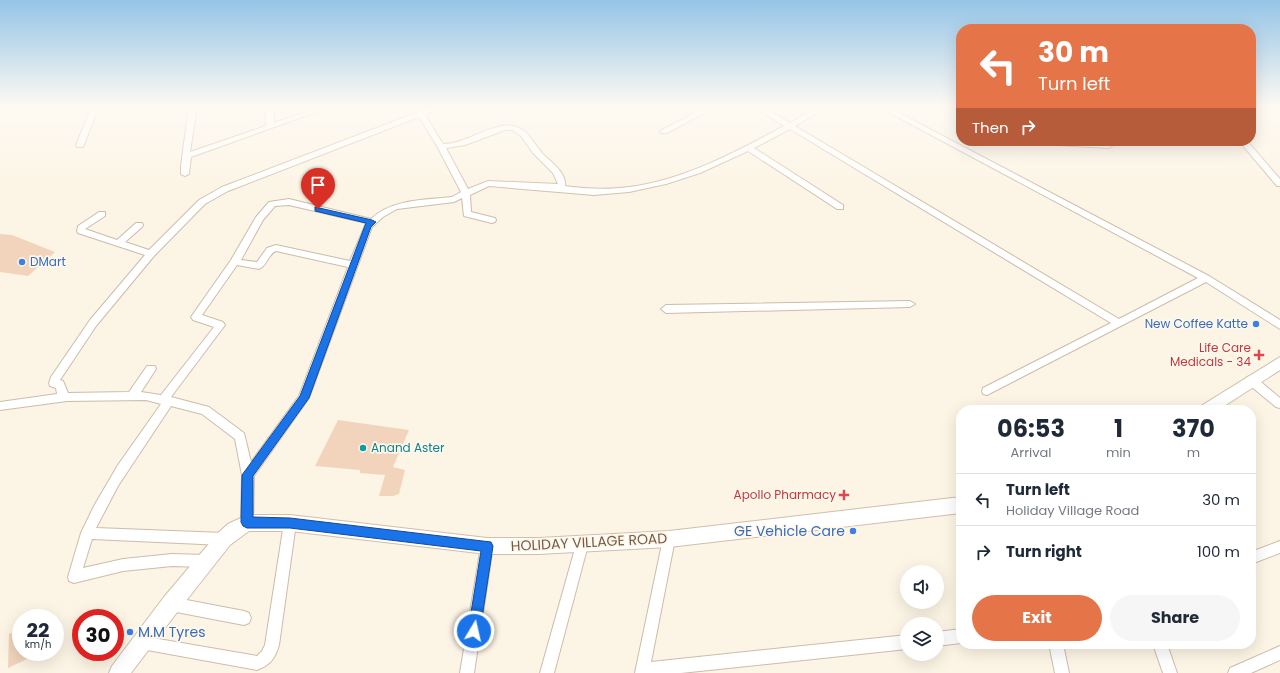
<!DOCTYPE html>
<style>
body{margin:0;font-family:Poppins,sans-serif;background:#f6f6f7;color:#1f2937;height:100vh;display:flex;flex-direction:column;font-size:15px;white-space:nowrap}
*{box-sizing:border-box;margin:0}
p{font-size:13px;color:#747a83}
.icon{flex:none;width:22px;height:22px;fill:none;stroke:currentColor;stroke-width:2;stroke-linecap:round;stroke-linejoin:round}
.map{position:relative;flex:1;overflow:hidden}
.side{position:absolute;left:956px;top:405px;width:300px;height:244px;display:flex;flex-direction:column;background:#fff;border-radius:16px;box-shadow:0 4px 16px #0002}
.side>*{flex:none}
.guide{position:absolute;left:956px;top:24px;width:300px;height:122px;border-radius:16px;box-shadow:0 4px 16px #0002;background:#e57449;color:#fff;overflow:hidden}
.tools{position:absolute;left:900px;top:565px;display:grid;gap:8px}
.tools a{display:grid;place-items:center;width:44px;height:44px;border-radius:50%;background:#fff;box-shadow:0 4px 16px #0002;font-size:20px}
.speed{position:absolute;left:12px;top:609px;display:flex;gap:8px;font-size:20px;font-weight:700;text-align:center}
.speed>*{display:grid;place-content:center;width:52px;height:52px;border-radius:50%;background:#fff;box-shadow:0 4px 16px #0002;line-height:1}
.speed small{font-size:10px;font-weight:400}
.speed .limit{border:6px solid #d22;background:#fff;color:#111}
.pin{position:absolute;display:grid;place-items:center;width:34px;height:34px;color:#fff;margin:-41px -17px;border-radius:50% 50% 50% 0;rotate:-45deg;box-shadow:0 0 4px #0007}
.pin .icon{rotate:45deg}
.me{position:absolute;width:44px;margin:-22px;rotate:9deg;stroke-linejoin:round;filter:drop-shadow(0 0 3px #0008)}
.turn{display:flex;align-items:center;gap:14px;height:84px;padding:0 16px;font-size:18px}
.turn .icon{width:52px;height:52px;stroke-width:2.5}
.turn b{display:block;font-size:28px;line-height:34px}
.then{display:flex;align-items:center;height:38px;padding:0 16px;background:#0003;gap:8px;font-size:15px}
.eta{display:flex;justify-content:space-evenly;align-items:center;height:68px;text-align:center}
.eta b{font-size:24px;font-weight:700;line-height:28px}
.cta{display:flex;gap:8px;margin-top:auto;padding:8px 16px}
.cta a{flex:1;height:46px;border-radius:24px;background:#e57449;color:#fff;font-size:16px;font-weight:700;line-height:46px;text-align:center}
.cta a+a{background:#f6f6f7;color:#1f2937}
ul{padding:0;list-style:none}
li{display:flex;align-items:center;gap:12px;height:52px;padding:0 16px;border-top:1px solid #e0e1e3}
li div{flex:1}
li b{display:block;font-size:15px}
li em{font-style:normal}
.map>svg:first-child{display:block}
.building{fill:#f1d4bb}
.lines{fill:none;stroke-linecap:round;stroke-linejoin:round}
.street-casing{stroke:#cdbcaa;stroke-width:2}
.secondary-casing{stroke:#d2beaa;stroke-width:2}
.street{fill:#fff;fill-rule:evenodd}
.secondary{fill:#fff;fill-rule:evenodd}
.route{fill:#1a73e8;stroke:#114b97}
.shop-dot{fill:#3f7fe0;stroke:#fff8ea;stroke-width:1.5}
.health-dot{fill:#e0444e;stroke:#fff8ea;stroke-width:1.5}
.culture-dot{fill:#0f9aa8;stroke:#fff8ea;stroke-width:1.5}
.labels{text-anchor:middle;stroke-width:3.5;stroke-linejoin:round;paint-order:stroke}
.shop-label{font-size:12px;fill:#366cbe;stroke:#fff8ea;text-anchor:start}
.health-label{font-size:12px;fill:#be3a42;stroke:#fff8ea;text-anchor:end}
.culture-label{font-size:12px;fill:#0d838f;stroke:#fff8ea;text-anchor:start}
.near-shop-label{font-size:14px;fill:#366cbe;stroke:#fff8ea;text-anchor:end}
.near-street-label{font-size:14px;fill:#745b4a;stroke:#fff8ea}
</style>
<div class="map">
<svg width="1280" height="673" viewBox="0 0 1280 673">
<rect width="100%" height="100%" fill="#fcf4e4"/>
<!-- building -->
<g class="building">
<polygon points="0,234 12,235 55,252 28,276 0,272"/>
<polygon points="338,420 409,430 393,467 405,470 399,494 393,496 379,496 385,475 360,473 360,470 315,466"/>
<polygon points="21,629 21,652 42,652 8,668 9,634"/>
</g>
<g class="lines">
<!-- street casing -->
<g class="street-casing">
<g id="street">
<polygon points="6,106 14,106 0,115 0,110"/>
<polygon points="92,106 99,106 84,145 83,147 77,147 76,145"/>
<polygon points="189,106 197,106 190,152 266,126 265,106 273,106 274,123 322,106 333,106 191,157 189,174 185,176 181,174 181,166"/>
<path d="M434 106H444L425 115 443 144C469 145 502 113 524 131 533 138 537 149 546 157 554 164 567 175 565 186 587 189 608 190 629 187 684 180 736 152 784 126L754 106H763L790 123 820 106H829L795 126 1119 319 1198 278 877 106H886L1209 276 1280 320V329L1206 282 987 395 983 394 982 391 983 388 1111 323 790 129 754 148 843 205V209H837L748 151 700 173 666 184 629 192 594 195 489 186 470 195 471 212 495 218 496 220 495 222 492 223 464 216 462 198 454 202 397 209 383 217 372 227 309 398 254 476 253 523 251 527 247 529 243 527 241 523 242 475 235 439 202 414 171 406 118 486 96 528 224 533 228 535 230 539 228 543 224 545 92 539 83 568 123 559 172 554 206 555 211 557 212 561 211 565 206 567 172 566 123 571 74 583 69 581 68 577 81 533 94 506 118 465 161 404 146 400 67 401 0 410V402L57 394 56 388 50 386 49 383 51 377 90 320 145 255 78 233 77 231 78 226 99 212H105V216L85 229 117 240 136 223H142L143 225 142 227 125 242 149 250 199 200 222 187ZM419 117 437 146 461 192 452 197C424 200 392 199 371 219L289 199 269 202 256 217 231 260 191 317 193 320 214 327 161 395 141 392 156 369 155 366H147L129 392 68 393 63 381 60 380 96 326 154 256 205 204 228 191ZM505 130H512L521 136 533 153 553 173 558 184 488 181 468 189 446 148 465 145ZM289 205 366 223 350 261 276 245 267 248 257 262 241 260 263 220 275 206ZM276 251 348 267 299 396 251 462 244 433 209 407 171 397 225 325 223 322 202 315 237 265 259 269C267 266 268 254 276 251Z"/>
<polygon points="629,106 637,106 631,110 627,108"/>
<polygon points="708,106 717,106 667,133 661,133 660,131"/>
<polygon points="1276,106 1280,106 1280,110 1277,110"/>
<polygon points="1047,141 1108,144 1112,146 1108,148 1057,145"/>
<polygon points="1239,141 1247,141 1280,179 1280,186 1277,186"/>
<polygon points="910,301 915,304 910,307 666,313 661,309 666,305"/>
<polygon points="1251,376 1255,377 1280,398 1280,408 1276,407 1247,383 1246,380 1247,377"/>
<path d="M290 517 294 519 296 523 279 645C275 659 270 665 257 670L136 648 134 643 136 638 141 636 257 656 262 651 265 645 284 523 286 519Z"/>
<polygon points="669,533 673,535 675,539 651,662 907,635 907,649 681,673 635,673 663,539 665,535"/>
<polygon points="582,539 586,541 588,545 554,673 540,673 576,545 578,541"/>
<polygon points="487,540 491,542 493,546 474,673 460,673 481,546 483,542"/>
<polygon points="1280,541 1280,553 1251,564 1251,552"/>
<polygon points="171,597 244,611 249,613 251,618 249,623 244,625 171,611 166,609 164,604 166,599"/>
<polygon points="961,629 961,643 937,646 937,632"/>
<polygon points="1049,644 1063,644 1069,673 1055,673"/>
<polygon points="1153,644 1167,644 1177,673 1163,673"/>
<polygon points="1280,646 1280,660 1251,673 1228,673 1230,668"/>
</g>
</g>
<!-- secondary casing -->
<g class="secondary-casing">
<g id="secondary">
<polygon points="1280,357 1280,370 1218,410 1198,410 1201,406"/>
<polygon points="961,497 961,513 669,547 539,554 487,554 290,531 249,531 230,545 178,611 131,673 109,673 112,666 164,597 218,533 228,524 247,515 290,515 487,538 539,538 669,531"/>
</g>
</g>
<!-- street -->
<use href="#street" class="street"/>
<!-- secondary -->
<use href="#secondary" class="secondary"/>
</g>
<!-- sky -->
<linearGradient id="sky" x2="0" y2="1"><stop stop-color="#95c4e7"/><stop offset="0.53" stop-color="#fefaf3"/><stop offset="1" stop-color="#fefaf3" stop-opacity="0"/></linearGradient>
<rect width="1280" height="201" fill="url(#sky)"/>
<!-- route -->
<polygon class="route" points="315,207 372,220 376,222 371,227 309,398 253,476 253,517 290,518 491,542 493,546 480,631 478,635 474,637 469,635 468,631 481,551 290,528 247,528 243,526 241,522 242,475 300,396 366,223 315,211"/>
<!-- markers -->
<g class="shop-dot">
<circle cx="22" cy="262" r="4"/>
<circle cx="1256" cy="324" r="4"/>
<circle cx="853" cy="531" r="4"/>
<circle cx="130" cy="632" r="4"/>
</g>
<g class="health-dot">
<path d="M1257 349h4v4h4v4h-4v4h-4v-4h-4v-4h4z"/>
<path d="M842 489h4v4h4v4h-4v4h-4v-4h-4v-4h4z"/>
</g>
<circle class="culture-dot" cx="363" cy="448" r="4"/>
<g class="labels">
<!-- shop labels -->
<g class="shop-label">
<text x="30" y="266">DMart</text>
<text x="1248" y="328" text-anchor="end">New Coffee Katte</text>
</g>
<!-- health labels -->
<g class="health-label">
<text x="1251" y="352">Life Care<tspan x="1251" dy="14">Medicals - 34</tspan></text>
<text x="836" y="499">Apollo Pharmacy</text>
</g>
<!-- culture labels -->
<g class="culture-label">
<text x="371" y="452">Anand Aster</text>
</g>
<!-- near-shop labels -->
<g class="near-shop-label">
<text x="845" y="536">GE Vehicle Care</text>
<text x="138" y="637" text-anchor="start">M.M Tyres</text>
</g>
<!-- near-street labels -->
<g class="near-street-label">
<text transform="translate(589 542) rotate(-3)" y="5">HOLIDAY VILLAGE ROAD</text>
</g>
</g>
</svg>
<div class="tools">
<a><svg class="icon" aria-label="sound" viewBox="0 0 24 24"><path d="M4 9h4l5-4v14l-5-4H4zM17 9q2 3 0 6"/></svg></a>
<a><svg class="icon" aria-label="layers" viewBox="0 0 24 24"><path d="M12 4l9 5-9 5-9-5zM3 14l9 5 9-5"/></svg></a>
</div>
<div class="speed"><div>22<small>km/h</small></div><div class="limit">30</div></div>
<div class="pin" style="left:318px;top:209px;background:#d93025"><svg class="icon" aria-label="arrive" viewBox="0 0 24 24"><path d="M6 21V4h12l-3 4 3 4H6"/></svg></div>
<svg class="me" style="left:474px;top:631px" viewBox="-20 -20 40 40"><circle r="17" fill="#1a73e8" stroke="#fff" stroke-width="3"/><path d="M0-11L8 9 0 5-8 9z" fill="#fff"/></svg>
<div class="guide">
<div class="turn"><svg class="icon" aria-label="left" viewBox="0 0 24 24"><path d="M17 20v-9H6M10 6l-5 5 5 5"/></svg><div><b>30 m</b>Turn left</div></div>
<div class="then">Then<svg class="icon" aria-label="right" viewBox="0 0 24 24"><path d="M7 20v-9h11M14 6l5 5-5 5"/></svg></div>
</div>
<section class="side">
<div class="eta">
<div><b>06:53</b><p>Arrival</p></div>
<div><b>1</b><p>min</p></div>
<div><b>370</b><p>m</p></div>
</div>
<ul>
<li><svg class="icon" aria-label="left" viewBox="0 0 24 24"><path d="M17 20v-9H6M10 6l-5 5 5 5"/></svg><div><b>Turn left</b><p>Holiday Village Road</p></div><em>30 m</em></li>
<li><svg class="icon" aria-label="right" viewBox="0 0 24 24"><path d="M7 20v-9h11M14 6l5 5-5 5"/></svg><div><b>Turn right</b></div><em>100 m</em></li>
</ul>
<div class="cta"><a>Exit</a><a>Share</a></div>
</section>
</div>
